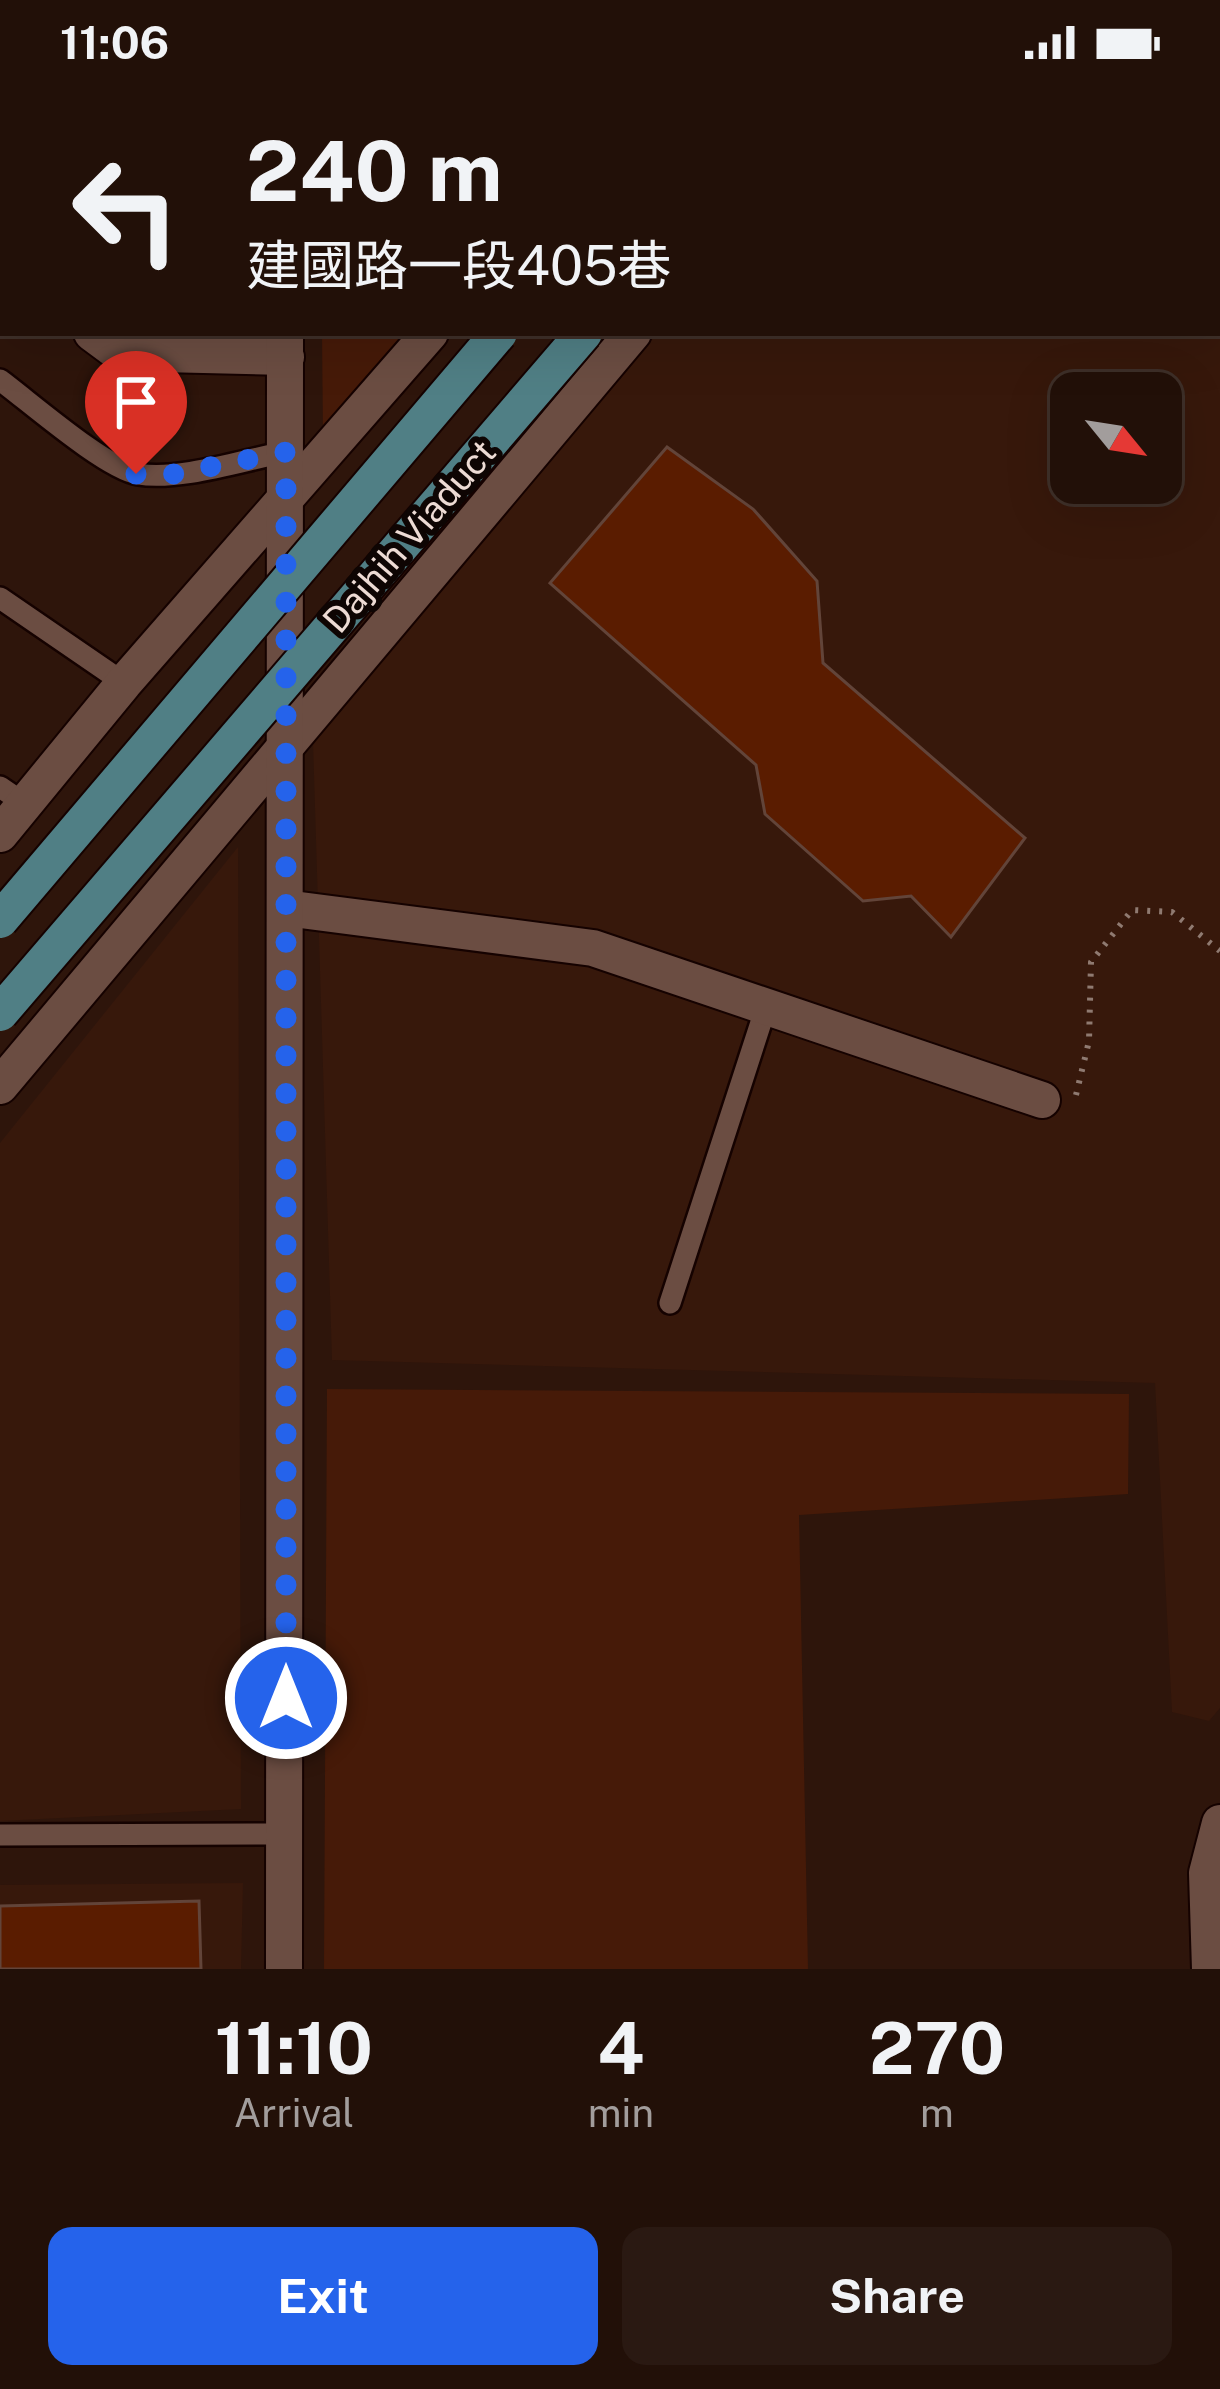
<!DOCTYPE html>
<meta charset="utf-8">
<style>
body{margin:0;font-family:"Public Sans","Noto Sans TC",sans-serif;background:#2a1912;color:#f1f3f6;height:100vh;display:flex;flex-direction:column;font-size:45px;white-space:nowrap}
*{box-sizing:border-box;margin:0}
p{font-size:39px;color:#a29d9c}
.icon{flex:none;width:66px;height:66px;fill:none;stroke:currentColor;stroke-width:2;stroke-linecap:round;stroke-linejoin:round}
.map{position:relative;height:1885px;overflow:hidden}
.sheet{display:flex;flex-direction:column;background:#221008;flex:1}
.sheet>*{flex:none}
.hud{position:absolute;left:0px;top:0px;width:1221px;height:252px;box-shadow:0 12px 48px #0002,0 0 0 3px #3f3029;background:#221008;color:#f1f3f6;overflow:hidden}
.needle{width:78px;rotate:120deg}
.buttons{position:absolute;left:1050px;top:288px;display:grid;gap:24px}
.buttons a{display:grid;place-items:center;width:132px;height:132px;border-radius:24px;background:#221008;box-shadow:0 12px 48px #0002,0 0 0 3px #3f3029;font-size:60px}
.pin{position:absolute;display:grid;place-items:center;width:102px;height:102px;color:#fff;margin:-123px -51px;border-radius:50% 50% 50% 0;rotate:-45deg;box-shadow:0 0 12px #0007}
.pin .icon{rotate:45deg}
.me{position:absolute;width:132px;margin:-66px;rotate:0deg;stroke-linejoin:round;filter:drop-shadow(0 0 9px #0008)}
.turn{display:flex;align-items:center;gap:42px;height:252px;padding:0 48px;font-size:54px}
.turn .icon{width:156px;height:156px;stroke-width:2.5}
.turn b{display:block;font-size:84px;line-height:102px}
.eta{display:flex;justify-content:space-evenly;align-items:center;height:204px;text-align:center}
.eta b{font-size:72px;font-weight:700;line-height:84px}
.button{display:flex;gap:24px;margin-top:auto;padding:24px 48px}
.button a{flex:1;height:138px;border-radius:24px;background:#2563eb;color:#fff;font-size:48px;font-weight:700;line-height:138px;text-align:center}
.button a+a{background:#2a1912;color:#f1f3f6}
.status{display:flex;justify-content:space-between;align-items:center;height:84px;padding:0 60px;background:#221008;direction:ltr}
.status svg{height:33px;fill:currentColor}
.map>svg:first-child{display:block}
.built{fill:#37180b;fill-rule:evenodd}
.green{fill:#461a08}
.building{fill:#5a1c00;stroke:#624439;stroke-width:3}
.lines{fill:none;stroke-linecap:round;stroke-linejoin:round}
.service-casing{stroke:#150200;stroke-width:26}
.minor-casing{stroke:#150200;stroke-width:40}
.tertiary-casing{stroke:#150200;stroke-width:40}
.primary-casing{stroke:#150200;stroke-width:40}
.path{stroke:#8f7a71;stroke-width:6;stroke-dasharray:3 9;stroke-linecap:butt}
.service{stroke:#6b4d42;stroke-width:21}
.minor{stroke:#6b4d42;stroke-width:36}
.tertiary{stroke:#6b4d42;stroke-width:36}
.primary{stroke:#507f85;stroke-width:36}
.primary-bridge-casing{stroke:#150200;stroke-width:40;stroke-linecap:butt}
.primary-bridge{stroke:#507f85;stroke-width:36}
.route{stroke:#2563eb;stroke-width:21;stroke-dasharray:0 37.8}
.labels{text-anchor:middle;stroke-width:12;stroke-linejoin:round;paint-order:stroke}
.street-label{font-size:36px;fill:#eddbd4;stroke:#0e0503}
</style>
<div class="status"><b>11:06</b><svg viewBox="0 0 49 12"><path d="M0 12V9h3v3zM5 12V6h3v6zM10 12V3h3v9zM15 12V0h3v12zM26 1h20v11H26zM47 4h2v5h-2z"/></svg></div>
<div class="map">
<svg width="1220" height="1885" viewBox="0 0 1220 1885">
<rect width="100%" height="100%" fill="#2e150b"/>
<!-- built -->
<g class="built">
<path d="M860 0H1220V1624L1209 1637 1172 1628 1155 1299 332 1276 313 658 653 249H1218V3H858ZM1071 309H1161V399H1071Z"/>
<polygon points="238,763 241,1725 0,1737 0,1059"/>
<polygon points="243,1799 241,1885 0,1885 0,1801"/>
</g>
<!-- green -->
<g class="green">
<polygon points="322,249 408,249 323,350"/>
<polygon points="327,1305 1129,1310 1128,1410 799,1431 808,1885 324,1885"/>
</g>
<!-- building -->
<g class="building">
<polygon points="667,363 753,425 817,497 823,579 1025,754 951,853 911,812 863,817 765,730 756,681 550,499"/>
<polygon points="199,1817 201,1885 0,1885 0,1822"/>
</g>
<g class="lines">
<!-- service casing -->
<g class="service-casing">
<g id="service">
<path d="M0 296C31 319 105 384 138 390 180 397 243 376 286 368"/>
<polyline points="0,514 124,599"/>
<polyline points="0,703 25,720"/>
<polyline points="670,1219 766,923"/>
<polyline points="0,1751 285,1750"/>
</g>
</g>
<!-- minor casing -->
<g class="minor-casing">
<g id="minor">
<polyline points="106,0 110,3"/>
<polyline points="648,3 651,0"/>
<polyline points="842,3 844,0"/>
<polyline points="0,180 3,182"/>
<polyline points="92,249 119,269 286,273"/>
<polyline points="0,750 124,599 430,249"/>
<polyline points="285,824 593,864 1042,1016"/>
<polyline points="0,1002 633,249"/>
<polyline points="1210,1885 1207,1789 1220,1739"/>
</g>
</g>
<!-- tertiary casing -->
<g class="tertiary-casing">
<g id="tertiary">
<polyline points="278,3 278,0"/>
<polyline points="284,1885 285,249"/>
</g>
</g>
<!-- primary casing -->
<g class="primary-casing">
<g id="primary">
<polyline points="708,3 711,0"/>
<polyline points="795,3 798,0"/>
</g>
</g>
<!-- path -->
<polyline class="path" points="1076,1011 1089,957 1091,878 1132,826 1172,828 1220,867"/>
<!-- service -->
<use href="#service" class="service"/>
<!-- minor -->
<use href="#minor" class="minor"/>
<!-- tertiary -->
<use href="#tertiary" class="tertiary"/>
<!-- primary -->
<use href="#primary" class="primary"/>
<!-- primary-bridge casing -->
<g class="primary-bridge-casing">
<g id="primary-bridge">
<polyline points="0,836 499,249"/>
<polyline points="0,929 584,249"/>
</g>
</g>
<!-- primary-bridge -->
<use href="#primary-bridge" class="primary-bridge"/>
</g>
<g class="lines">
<!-- route -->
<polyline class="route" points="136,390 168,391 286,368 286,1614"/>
</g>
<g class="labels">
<!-- street labels -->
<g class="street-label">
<text transform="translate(409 452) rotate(-49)" y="13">Dajhih Viaduct</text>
</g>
</g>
</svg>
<div class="buttons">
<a><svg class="needle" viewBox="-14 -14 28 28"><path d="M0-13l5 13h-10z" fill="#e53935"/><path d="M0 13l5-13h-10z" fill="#a29d9c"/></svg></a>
</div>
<div class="pin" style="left:136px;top:390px;background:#d93025"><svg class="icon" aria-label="arrive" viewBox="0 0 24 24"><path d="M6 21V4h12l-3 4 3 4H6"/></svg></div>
<svg class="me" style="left:286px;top:1614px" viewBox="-20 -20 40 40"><circle r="17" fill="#2563eb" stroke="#fff" stroke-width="3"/><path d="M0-11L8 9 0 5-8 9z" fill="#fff"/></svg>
<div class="hud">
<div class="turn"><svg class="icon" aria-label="left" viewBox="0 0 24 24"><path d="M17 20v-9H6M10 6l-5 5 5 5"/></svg><div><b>240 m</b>建國路一段405巷</div></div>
</div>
</div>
<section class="sheet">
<div class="eta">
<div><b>11:10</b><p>Arrival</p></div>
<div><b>4</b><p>min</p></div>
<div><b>270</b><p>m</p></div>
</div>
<div class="button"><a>Exit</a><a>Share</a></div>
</section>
